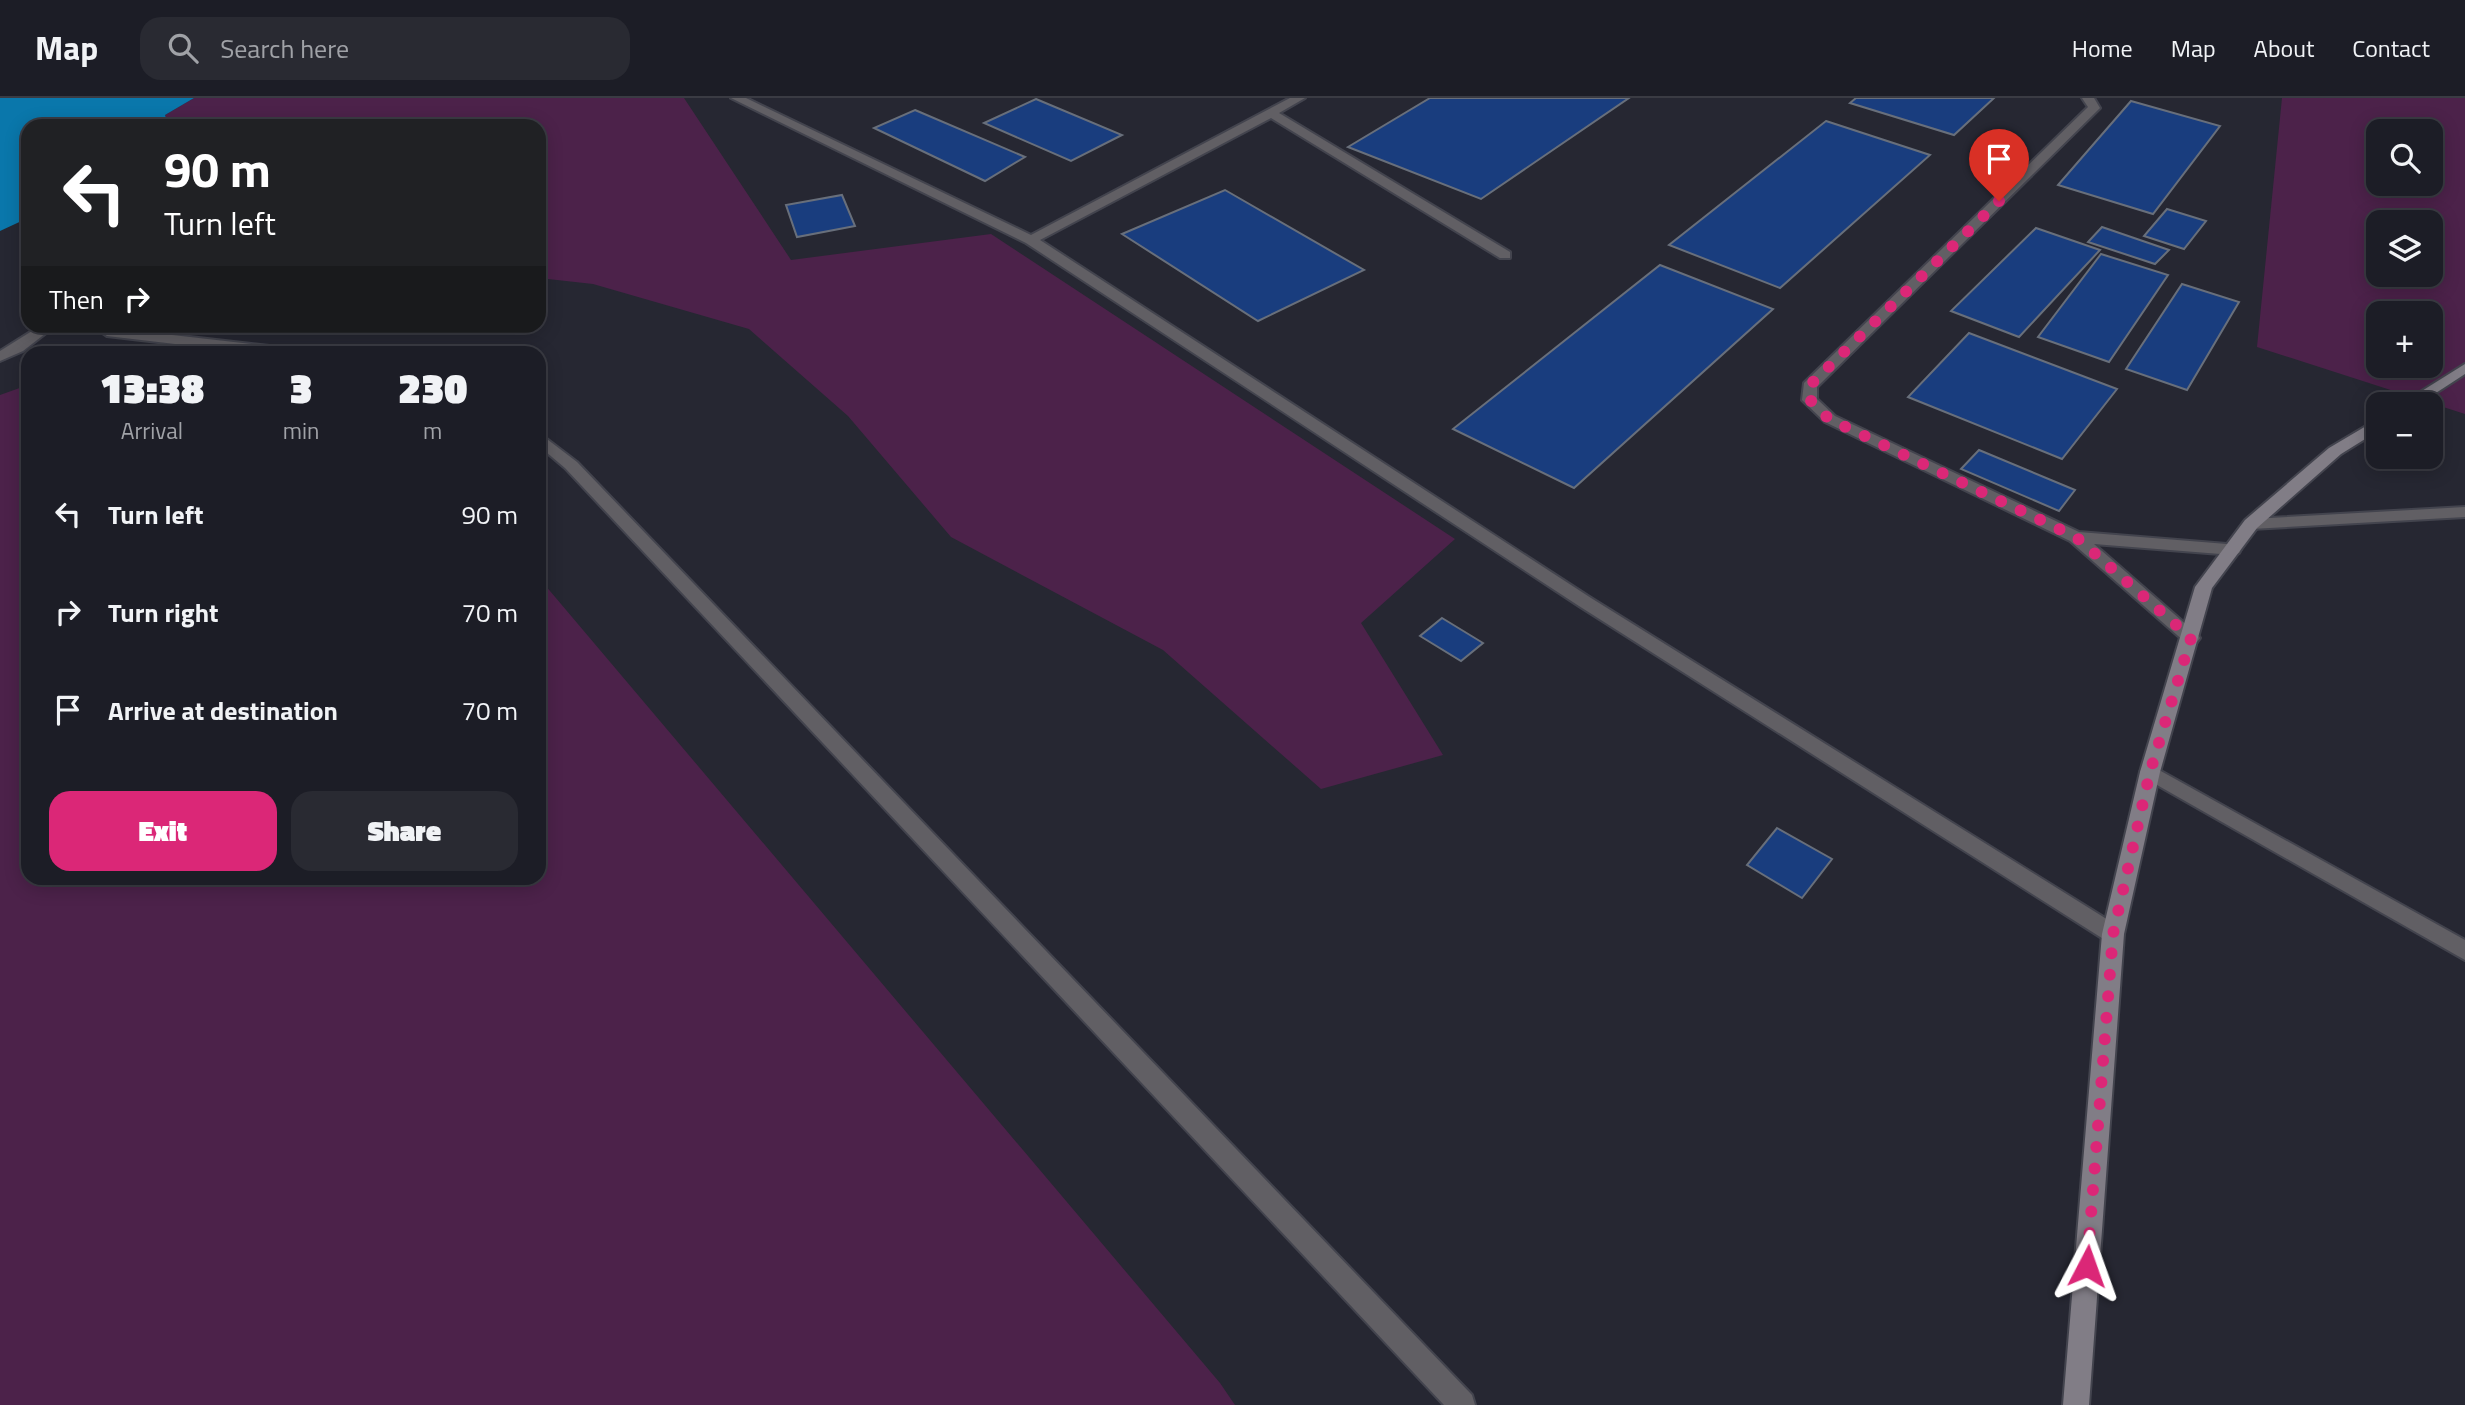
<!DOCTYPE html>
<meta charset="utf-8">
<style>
body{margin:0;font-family:"Titillium Web",sans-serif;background:#292a32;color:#f1f3f6;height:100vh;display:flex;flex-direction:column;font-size:26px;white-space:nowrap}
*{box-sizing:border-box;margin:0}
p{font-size:23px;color:#a0a2a7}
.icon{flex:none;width:38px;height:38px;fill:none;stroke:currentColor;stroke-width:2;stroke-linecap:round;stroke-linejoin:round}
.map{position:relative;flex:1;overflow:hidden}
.sheet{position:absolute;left:21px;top:248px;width:525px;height:539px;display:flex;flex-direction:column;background:#1c1d26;border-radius:21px;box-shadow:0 4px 18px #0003,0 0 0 2px #3a3b43}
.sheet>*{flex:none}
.top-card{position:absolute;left:21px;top:21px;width:525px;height:214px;border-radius:21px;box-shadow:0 4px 18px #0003,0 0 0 2px #3a3b43;background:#202124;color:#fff;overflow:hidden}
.controls{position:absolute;left:2366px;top:21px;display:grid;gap:14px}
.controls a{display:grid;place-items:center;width:77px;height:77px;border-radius:14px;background:#1c1d26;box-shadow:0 4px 18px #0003,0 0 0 2px #3a3b43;font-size:35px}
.pin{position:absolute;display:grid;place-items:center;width:60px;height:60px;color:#fff;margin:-72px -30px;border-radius:50% 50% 50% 0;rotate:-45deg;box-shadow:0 0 7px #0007}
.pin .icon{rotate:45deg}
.me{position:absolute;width:77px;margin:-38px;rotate:4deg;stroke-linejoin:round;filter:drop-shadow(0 0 5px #0008)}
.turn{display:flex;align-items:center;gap:24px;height:147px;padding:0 28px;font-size:32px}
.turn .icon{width:91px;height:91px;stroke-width:2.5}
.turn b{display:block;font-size:49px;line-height:60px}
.then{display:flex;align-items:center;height:66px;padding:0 28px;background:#0003;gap:14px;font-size:26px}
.eta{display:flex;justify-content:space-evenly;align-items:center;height:119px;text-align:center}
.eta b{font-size:42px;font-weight:800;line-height:49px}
.cta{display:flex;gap:14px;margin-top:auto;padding:14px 28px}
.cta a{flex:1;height:80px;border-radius:21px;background:#db2777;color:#fff;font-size:28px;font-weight:800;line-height:80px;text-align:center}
.cta a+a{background:#292a32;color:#f1f3f6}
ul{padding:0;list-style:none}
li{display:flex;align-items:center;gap:21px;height:98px;padding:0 28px}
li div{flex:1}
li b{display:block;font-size:26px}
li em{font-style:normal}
header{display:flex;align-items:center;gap:42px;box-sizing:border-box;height:98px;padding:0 35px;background:#1c1d26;border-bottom:2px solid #3a3b43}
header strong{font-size:33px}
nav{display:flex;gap:38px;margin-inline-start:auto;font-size:24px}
.search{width:490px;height:63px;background:#292a32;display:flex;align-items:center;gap:18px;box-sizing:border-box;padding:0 24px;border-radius:21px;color:#a0a2a7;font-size:26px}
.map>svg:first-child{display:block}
.green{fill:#4c224a;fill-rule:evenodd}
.water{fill:#0a77ab}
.building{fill:#193d7e;stroke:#686f7b;stroke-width:2}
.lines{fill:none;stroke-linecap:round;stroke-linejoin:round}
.service-casing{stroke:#43444e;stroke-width:4}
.secondary-casing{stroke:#43444e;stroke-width:4}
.service{fill:#615f64;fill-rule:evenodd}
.secondary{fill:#817d86;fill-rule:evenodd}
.route{stroke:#db2777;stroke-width:12;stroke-dasharray:0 21.6}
</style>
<header>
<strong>Map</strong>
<div class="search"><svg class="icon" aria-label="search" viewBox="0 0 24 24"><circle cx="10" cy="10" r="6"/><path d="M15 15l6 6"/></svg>Search here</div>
<nav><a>Home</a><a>Map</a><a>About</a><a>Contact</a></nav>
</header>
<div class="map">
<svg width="2465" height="1307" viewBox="0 0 2465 1307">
<rect width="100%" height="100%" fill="#262732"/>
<!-- green -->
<g class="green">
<polygon points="194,0 684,0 791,162 991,136 1455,441 1361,525 1443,657 1321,691 1163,552 951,439 848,318 749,231 593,186 539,180 539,28 169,28 165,17"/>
<path d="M2282 0H2465V316L2257 249ZM2378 33H2431V86H2378ZM2378 124H2431V177H2378ZM2378 215H2431V268H2378Z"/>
<polygon points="28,287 28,780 539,780 539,480 1220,1285 1235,1307 0,1307 0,297"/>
</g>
<!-- water -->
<polygon class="water" points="0,0 194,0 165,17 169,28 28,28 28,120 0,133"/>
<!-- building -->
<g class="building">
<polygon points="1430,0 1629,0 1481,101 1348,49"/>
<polygon points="1856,0 1994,0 1954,37 1850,5"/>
<polygon points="1036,1 1122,37 1071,63 984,25"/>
<polygon points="2131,3 2220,28 2153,116 2058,87"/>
<polygon points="915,12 1025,59 985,83 874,30"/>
<polygon points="1826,23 1930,57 1780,190 1669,147"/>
<polygon points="1225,92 1364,172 1258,223 1122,136"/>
<polygon points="842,97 855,128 797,139 786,107"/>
<polygon points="2167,111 2206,123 2184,151 2144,138"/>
<polygon points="2102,129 2169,152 2155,166 2088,144"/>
<polygon points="2036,130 2100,152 2019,239 1951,213"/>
<polygon points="2101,156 2168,177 2109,264 2038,239"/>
<polygon points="1660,167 1773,211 1574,390 1453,331"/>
<polygon points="2182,186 2239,204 2187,292 2126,271"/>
<polygon points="1969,235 2117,291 2062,361 1908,299"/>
<polygon points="1979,352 2075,392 2059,413 1961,371"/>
<polygon points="1442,520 1483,545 1461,563 1420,538"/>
<polygon points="1777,730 1832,761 1802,800 1747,767"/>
</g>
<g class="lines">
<!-- service casing -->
<g class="service-casing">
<g id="service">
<polygon points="731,0 746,0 1031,137 1290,0 1305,0 1279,15 1510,154 1510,160 1500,160 1271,20 1040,142 1591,500 2121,830 2124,836 2121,842 2113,845 2105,842 1579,508 1026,145"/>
<polygon points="2082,0 2094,0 2100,10 1817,289 1817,301 1835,318 2079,434 2239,447 2241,451 2239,455 2233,457 2094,446 2197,536 2200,540 2197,544 2185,544 2070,443 1825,324 1802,302 1804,285 2088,9"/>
<polygon points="40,228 55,228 23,253 0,263 0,253"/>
<polygon points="93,228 305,252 312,256 261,256 107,238"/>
<polygon points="539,335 577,364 1472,1297 1475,1307 1444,1307 565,370 539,348"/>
<polygon points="2465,409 2465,419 2251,431 2243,426 2251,421"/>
<polygon points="2150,667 2465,842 2465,862 2143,679 2140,674 2143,669"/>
</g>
</g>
<!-- secondary casing -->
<g class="secondary-casing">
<g id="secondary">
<polygon points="2465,266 2465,276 2419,306 2401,306"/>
<polygon points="2378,321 2378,333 2341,356 2257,430 2212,490 2160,674 2124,836 2089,1307 2063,1307 2102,836 2140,674 2195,489 2245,422 2329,350"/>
</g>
</g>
<!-- service -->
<use href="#service" class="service"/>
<!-- secondary -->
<use href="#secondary" class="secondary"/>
</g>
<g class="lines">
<!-- route -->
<polyline class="route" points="1999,103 1809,288 1810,302 1829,321 2076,439 2191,540 2150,674 2113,836 2087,1168"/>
</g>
</svg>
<div class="controls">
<a><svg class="icon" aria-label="search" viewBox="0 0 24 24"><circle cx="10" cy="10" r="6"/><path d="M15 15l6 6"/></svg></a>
<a><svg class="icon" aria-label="layers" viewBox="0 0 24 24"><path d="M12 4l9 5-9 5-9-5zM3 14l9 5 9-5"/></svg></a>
<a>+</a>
<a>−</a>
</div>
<div class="pin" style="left:1999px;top:103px;background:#d93025"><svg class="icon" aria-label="arrive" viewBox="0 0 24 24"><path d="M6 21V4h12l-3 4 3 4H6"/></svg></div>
<svg class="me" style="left:2087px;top:1168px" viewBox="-20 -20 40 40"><path d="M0-17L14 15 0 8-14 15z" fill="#db2777" stroke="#fff" stroke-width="4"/></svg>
<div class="top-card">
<div class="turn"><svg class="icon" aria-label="left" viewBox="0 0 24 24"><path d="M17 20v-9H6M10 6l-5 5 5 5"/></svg><div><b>90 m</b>Turn left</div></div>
<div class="then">Then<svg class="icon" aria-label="right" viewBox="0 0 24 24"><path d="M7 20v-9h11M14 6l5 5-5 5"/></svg></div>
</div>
<section class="sheet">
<div class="eta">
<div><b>13:38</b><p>Arrival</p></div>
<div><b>3</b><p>min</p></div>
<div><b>230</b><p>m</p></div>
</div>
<ul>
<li><svg class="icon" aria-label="left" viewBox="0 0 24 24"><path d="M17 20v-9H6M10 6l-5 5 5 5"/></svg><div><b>Turn left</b></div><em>90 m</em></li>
<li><svg class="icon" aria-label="right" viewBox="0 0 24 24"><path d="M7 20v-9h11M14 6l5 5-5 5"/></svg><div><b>Turn right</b></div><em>70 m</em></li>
<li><svg class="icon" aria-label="arrive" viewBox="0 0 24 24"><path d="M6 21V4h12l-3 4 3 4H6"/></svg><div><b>Arrive at destination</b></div><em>70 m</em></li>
</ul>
<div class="cta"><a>Exit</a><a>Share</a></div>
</section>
</div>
